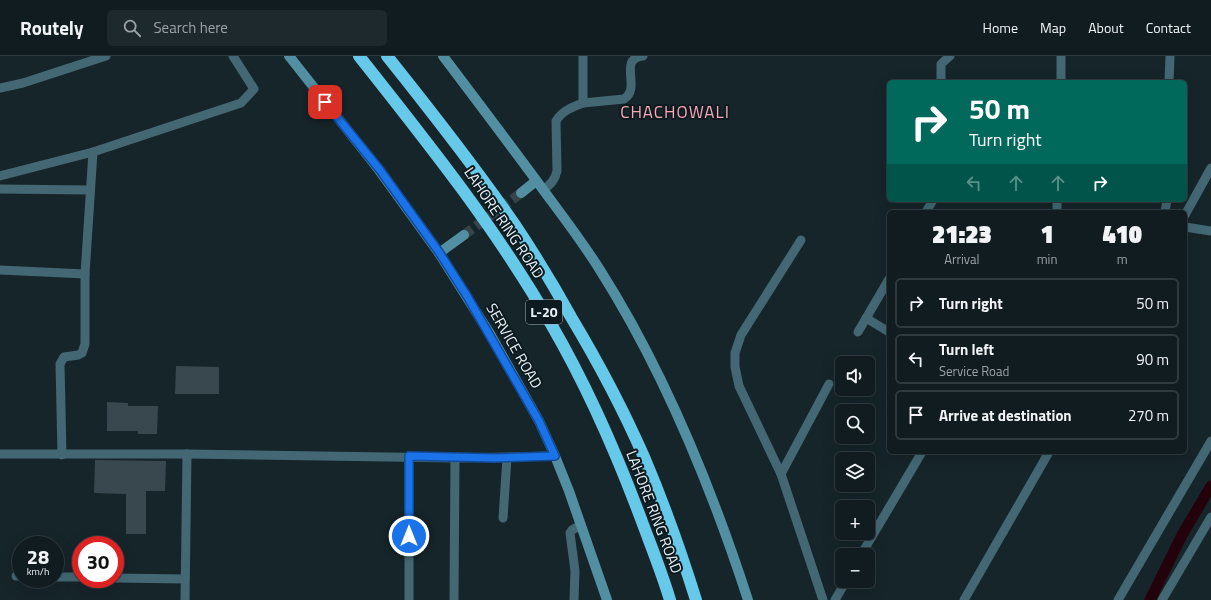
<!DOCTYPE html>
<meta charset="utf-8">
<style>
body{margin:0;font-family:"Titillium Web",sans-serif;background:#1e292d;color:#f1f3f6;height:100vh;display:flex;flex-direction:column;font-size:15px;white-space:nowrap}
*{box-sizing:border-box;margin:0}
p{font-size:13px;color:#9ca1a5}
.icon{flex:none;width:22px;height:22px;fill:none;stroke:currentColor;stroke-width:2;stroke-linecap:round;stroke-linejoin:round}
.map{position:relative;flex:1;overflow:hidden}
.sheet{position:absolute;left:887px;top:154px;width:300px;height:244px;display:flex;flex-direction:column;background:#101c20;border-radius:6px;box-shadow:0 4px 16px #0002,0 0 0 1px #303a3e}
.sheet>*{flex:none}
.guide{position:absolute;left:887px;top:24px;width:300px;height:122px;border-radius:6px;box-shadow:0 4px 16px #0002,0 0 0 1px #303a3e;background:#00695c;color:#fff;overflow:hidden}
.buttons{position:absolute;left:835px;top:300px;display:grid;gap:8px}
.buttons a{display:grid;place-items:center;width:40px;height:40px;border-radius:6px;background:#101c20;box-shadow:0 4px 16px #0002,0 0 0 1px #303a3e;font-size:20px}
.speed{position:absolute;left:12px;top:480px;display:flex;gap:8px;font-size:20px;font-weight:700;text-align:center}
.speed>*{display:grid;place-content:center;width:52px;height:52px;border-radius:50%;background:#101c20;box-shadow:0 4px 16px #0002,0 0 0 1px #303a3e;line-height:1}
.speed small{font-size:10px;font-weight:400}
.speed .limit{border:6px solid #d22;background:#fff;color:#111}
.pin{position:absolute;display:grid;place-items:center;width:34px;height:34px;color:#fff;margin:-17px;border-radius:8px;box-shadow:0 2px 6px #0006}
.me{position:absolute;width:44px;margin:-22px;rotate:0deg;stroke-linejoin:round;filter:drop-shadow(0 0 3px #0008)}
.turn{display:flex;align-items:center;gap:14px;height:84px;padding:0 16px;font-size:18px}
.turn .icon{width:52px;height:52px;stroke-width:2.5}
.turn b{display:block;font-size:28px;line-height:34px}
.lanes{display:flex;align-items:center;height:38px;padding:0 16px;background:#0003;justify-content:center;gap:20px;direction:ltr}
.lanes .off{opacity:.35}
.eta{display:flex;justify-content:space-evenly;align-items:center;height:68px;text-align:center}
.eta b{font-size:24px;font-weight:800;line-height:28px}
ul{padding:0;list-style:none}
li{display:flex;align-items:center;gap:12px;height:50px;margin:0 8px 6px;padding:0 8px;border:2px solid #303a3e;border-radius:6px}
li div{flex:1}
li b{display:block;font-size:15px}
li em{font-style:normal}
header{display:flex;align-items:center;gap:24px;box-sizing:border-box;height:56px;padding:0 20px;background:#101c20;border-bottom:1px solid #303a3e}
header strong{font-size:19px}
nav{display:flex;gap:22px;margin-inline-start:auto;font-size:14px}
.search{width:280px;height:36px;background:#1e292d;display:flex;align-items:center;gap:10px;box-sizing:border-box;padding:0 14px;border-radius:6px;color:#9ca1a5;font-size:15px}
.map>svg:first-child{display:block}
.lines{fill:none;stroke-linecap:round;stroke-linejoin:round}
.canal{stroke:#24020b;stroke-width:11}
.building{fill:#38484e}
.secondary-tunnel{stroke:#364449;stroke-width:10;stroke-dasharray:10 5;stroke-linecap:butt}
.street{stroke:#436874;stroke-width:9}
.secondary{stroke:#538fa3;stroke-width:10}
.highway{stroke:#67c9e9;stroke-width:12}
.route-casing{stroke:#114b97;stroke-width:10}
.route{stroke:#1a73e8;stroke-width:7}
.labels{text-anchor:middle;stroke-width:4;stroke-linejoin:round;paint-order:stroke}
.shield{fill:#0d1b20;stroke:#a7b2b6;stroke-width:1}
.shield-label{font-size:14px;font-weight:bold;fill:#e9f2f6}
.street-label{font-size:15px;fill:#e9f2f6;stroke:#0d1b20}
.quarter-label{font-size:17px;letter-spacing:1px;fill:#faa6b5;stroke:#0d1b20}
</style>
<header>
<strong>Routely</strong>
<div class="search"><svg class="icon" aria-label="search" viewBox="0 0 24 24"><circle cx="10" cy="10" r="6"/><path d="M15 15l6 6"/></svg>Search here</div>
<nav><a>Home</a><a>Map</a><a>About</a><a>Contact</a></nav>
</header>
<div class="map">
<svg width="1211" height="544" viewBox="0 0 1211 544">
<rect width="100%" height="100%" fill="#16252a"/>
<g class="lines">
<!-- canal -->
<polyline class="canal" points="1150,544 1182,479 1211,430"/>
</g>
<!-- building -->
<g class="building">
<polygon points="176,310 219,311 219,338 175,338"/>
<polygon points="107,346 128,347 128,350 158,350 157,378 138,378 138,375 107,375"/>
<polygon points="95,404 166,405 165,435 146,435 146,478 126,478 126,438 94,437"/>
</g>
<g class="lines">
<!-- secondary-tunnel -->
<polyline class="secondary-tunnel" points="464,179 521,137"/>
<!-- street -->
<g class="street">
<polyline points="941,26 941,8 950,0"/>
<polyline points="1061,26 1061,0"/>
<polyline points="1169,26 1170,0"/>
<polyline points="0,32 23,27 106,0"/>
<path d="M583 47 624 43C642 32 617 3 643 0"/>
<polyline points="0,120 93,96 241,47 254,33 233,0"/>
<polyline points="0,133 90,134"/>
<path d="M543 134C551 128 555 124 557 115L556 65C562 55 572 51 583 47V0"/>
<polyline points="926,156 933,144"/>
<polyline points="1057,156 1057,144"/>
<polyline points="1165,156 1167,144"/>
<polyline points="1185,159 1211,112"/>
<polyline points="1185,171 1211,175"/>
<polyline points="801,184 741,279 735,297 735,311 739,330 781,418 823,544"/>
<polyline points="0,214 85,218"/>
<polyline points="866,262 889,276"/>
<polyline points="858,276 889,223"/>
<polyline points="0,398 187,398 455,402 555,400"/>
<polyline points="62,399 60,308 64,301 78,299 82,297 85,288 85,218 93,96"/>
<polyline points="781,418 829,328"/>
<polyline points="503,462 507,402"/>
<polyline points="861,499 922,396"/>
<polyline points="16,520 21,520"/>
<polyline points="55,521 81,521"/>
<polyline points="115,522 185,523"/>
<polyline points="185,544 187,398"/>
<polyline points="409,544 409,400"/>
<polyline points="454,544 455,402"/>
<polyline points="574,544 575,515 570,477 572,474 581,469"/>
<polyline points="835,544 846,525"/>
<polyline points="964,544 1049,396"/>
<polyline points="1118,544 1211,385"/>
<polyline points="1162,544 1211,461"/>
</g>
<!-- secondary -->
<g class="secondary">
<polyline points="289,0 379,114 439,197 490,278 539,365 555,400 569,435 607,544"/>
<path d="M443 0C474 41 505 82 536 124 557 153 580 182 600 214 664 315 711 430 748 544"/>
<polyline points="521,137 536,125"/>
<polyline points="439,197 464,179"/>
</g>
<!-- highway -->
<g class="highway">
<path d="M359 0C427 86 496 172 551 268 587 330 616 396 641 463 651 490 662 517 670 544"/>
<path d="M387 0C431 55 475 111 515 169 535 199 554 230 571 261 598 306 623 353 644 401 664 448 681 496 696 544"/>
</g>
</g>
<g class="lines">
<!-- route casing -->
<g class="route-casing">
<polyline id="route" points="325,46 380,114 439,196 467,240 539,365 555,400 494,402 409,400 409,480"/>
</g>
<!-- route -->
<use href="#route" class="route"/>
</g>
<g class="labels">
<!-- shield labels -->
<rect class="shield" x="526" y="244" width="36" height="24" rx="3"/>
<g class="shield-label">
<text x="544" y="261">L-20</text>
</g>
<!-- street labels -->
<g class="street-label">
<text transform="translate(504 167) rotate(56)" y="5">LAHORE RING ROAD</text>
<text transform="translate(514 290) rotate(60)" y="5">SERVICE ROAD</text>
<text transform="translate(654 456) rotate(69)" y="5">LAHORE RING ROAD</text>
</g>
<!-- quarter labels -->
<g class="quarter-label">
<text x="675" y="62">CHACHOWALI</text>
</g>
</g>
</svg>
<div class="buttons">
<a><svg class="icon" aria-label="sound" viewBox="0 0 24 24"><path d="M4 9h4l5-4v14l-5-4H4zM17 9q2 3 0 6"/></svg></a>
<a><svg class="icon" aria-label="search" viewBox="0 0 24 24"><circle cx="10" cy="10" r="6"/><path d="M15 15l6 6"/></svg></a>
<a><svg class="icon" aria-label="layers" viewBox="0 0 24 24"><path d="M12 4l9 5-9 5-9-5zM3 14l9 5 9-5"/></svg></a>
<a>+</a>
<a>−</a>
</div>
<div class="speed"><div>28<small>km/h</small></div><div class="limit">30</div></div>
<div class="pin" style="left:325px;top:46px;background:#d93025"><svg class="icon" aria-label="arrive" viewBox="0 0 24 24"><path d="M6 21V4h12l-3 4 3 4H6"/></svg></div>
<svg class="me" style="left:409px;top:480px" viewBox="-20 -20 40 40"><circle r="17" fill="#1a73e8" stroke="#fff" stroke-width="3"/><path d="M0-11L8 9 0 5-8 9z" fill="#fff"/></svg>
<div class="guide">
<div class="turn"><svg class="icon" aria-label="right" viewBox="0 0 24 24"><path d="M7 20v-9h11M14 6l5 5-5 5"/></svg><div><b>50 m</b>Turn right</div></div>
<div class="lanes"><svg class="icon off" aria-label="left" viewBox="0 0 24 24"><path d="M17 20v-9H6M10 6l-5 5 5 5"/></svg><svg class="icon off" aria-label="ahead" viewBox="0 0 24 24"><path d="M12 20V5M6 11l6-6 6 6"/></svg><svg class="icon off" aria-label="ahead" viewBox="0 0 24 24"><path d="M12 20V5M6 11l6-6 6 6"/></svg><svg class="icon" aria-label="right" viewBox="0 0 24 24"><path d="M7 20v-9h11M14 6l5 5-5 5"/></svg></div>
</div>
<section class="sheet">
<div class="eta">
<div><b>21:23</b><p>Arrival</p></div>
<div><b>1</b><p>min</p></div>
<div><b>410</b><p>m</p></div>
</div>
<ul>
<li><svg class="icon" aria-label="right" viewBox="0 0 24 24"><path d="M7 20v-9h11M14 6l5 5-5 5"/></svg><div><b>Turn right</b></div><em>50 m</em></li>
<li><svg class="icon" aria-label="left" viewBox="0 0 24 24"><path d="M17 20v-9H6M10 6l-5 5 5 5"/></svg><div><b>Turn left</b><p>Service Road</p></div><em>90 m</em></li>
<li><svg class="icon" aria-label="arrive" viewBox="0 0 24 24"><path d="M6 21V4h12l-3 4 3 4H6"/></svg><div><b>Arrive at destination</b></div><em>270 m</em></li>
</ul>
</section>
</div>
